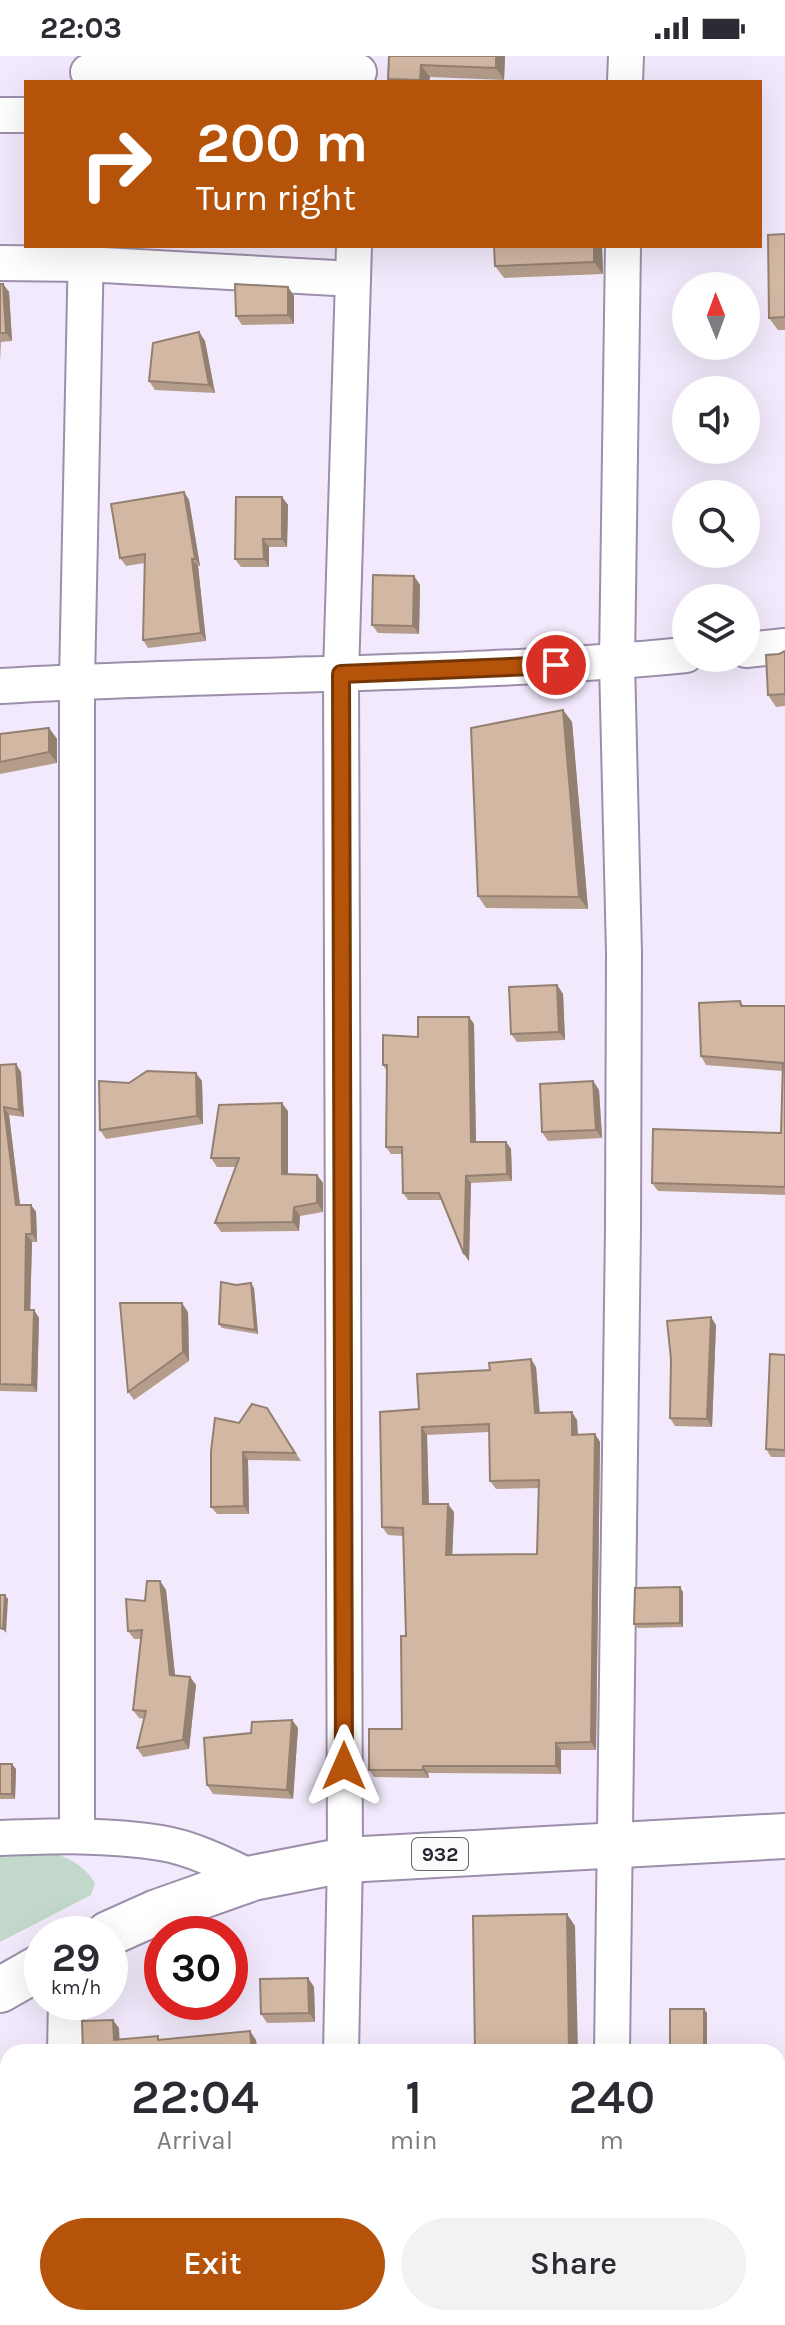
<!DOCTYPE html>
<style>
body{margin:0;font-family:Karla,sans-serif;background:#f2f2f3;color:#2b2b33;height:100vh;display:flex;flex-direction:column;font-size:30px;white-space:nowrap}
*{box-sizing:border-box;margin:0}
p{font-size:26px;color:#7c7c81}
.icon{flex:none;width:44px;height:44px;fill:none;stroke:currentColor;stroke-width:2;stroke-linecap:round;stroke-linejoin:round}
.map{position:relative;flex:1;overflow:hidden}
.drawer{position:absolute;left:0px;top:1988px;width:786px;height:282px;display:flex;flex-direction:column;background:#fff;border-radius:24px 24px 0 0;box-shadow:0 8px 32px #0002}
.drawer>*{flex:none}
.hud{position:absolute;left:24px;top:24px;width:738px;height:168px;border-radius:0px;box-shadow:0 8px 32px #0002;background:#b45309;color:#fff;overflow:hidden}
.needle{width:52px;rotate:359deg}
.fabs{position:absolute;left:672px;top:216px;display:grid;gap:16px}
.fabs a{display:grid;place-items:center;width:88px;height:88px;border-radius:50%;background:#fff;box-shadow:0 8px 32px #0002;font-size:40px}
.speed{position:absolute;left:24px;top:1860px;display:flex;gap:16px;font-size:40px;font-weight:700;text-align:center}
.speed>*{display:grid;place-content:center;width:104px;height:104px;border-radius:50%;background:#fff;box-shadow:0 8px 32px #0002;line-height:1}
.speed small{font-size:20px;font-weight:400}
.speed .limit{border:12px solid #d22;background:#fff;color:#111}
.pin{position:absolute;display:grid;place-items:center;width:68px;height:68px;color:#fff;margin:-34px;border:4px solid #fff;border-radius:50%;box-shadow:0 2px 8px #0007}
.me{position:absolute;width:88px;margin:-44px;rotate:0deg;stroke-linejoin:round;filter:drop-shadow(0 0 6px #0008)}
.turn{display:flex;align-items:center;gap:28px;height:168px;padding:0 40px;font-size:36px}
.turn .icon{width:104px;height:104px;stroke-width:2.5}
.turn b{display:block;font-size:56px;line-height:68px}
.eta{display:flex;justify-content:space-evenly;align-items:center;height:136px;text-align:center}
.eta b{font-size:48px;font-weight:600;line-height:56px}
.action{display:flex;gap:16px;margin-top:auto;padding:16px 40px}
.action a{flex:1;height:92px;border-radius:48px;background:#b45309;color:#fff;font-size:32px;font-weight:600;line-height:92px;text-align:center}
.action a+a{background:#f2f2f3;color:#2b2b33}
.status{display:flex;justify-content:space-between;align-items:center;height:56px;padding:0 40px;background:#fff;direction:ltr}
.status svg{height:22px;fill:currentColor}
.map>svg:first-child{display:block}
.green{fill:#c2d8ca}
.lines{fill:none;stroke-linecap:round;stroke-linejoin:round}
.minor-casing{stroke:#9c8fab;stroke-width:38}
.primary-casing{stroke:#9c8fab;stroke-width:48}
.minor{stroke:#fff;stroke-width:34}
.primary{stroke:#fff;stroke-width:44}
.wall{fill:#b59d8b;fill-rule:evenodd}
.shaded-wall{fill:#938071}
.building{fill:#d2b7a2;stroke:#938071;stroke-width:2;fill-rule:evenodd}
.route-casing{stroke:#753606;stroke-width:20}
.route{stroke:#b45309;stroke-width:14}
.labels{text-anchor:middle;stroke-width:8;stroke-linejoin:round;paint-order:stroke}
.shield{fill:#fbfbfb;stroke:#68646c;stroke-width:2}
.shield-label{font-size:20px;font-weight:bold;fill:#29242f}
</style>
<div class="status"><b>22:03</b><svg viewBox="0 0 49 12"><path d="M0 12V9h3v3zM5 12V6h3v6zM10 12V3h3v9zM15 12V0h3v12zM26 1h20v11H26zM47 4h2v5h-2z"/></svg></div>
<div class="map">
<svg width="785" height="2269" viewBox="0 0 785 2269">
<rect width="100%" height="100%" fill="#f2eafc"/>
<!-- green -->
<path class="green" d="M29 1791C55 1797 80 1802 95 1827L91 1839 0 1886V1793Z"/>
<g class="lines">
<!-- minor casing -->
<g class="minor-casing">
<g id="minor">
<polyline points="88,16 359,16"/>
<polyline points="625,26 626,0"/>
<polyline points="0,59 26,59"/>
<polyline points="0,207 85,208 353,223"/>
<polyline points="746,594 785,590"/>
<path d="M0 630C228 616 458 621 686 599"/>
<polyline points="77,1779 77,625 86,190"/>
<path d="M0 1782C54 1780 107 1778 161 1787 192 1792 224 1808 253 1822"/>
<polyline points="65,1996 66,1946"/>
<polyline points="341,1996 345,1804 341,618 354,190"/>
<polyline points="612,1996 623,1172 624,897 617,606 623,190"/>
<polyline points="60,2269 60,2262"/>
<polyline points="335,2269 335,2262"/>
<polyline points="608,2269 608,2262"/>
</g>
</g>
<!-- primary casing -->
<g class="primary-casing">
<g id="primary">
<polyline points="108,1878 157,1856 253,1822 345,1804 785,1780"/>
<polyline points="0,1934 42,1910"/>
</g>
</g>
<!-- minor -->
<use href="#minor" class="minor"/>
<!-- primary -->
<use href="#primary" class="primary"/>
</g>
<!-- wall -->
<g class="wall">
<polygon points="389,0 505,0 504,24 430,21 429,26 390,26 388,23"/>
<polygon points="785,178 785,274 778,274 769,262"/>
<polygon points="602,190 603,218 504,222 495,210"/>
<polygon points="0,228 3,228 9,236 12,285 1,286 0,306"/>
<polygon points="288,231 294,240 294,268 242,269 236,260"/>
<polygon points="199,276 205,285 215,337 155,334 149,325"/>
<polygon points="184,436 189,444 200,510 198,510 206,585 148,592 143,584 145,507 126,510 120,502"/>
<polygon points="282,441 288,449 287,491 269,491 269,511 241,511 235,503"/>
<polygon points="414,520 420,529 419,578 378,577 372,569"/>
<polygon points="785,595 785,650 776,651 768,639 779,598"/>
<polygon points="563,654 572,666 588,853 486,852 478,840"/>
<polygon points="49,672 57,683 57,707 0,718 0,678"/>
<polygon points="557,929 563,938 565,984 517,986 511,978"/>
<polygon points="740,945 744,950 785,950 785,1139 658,1135 652,1127 781,1077 782,1015 706,1009 701,1000"/>
<polygon points="469,961 474,968 476,1086 506,1086 511,1093 512,1125 471,1127 469,1205 464,1198 442,1144 408,1144 403,1137 402,1098 391,1098 386,1091 387,1015 383,1009 418,981"/>
<polygon points="0,1009 21,1016 24,1061 9,1059 20,1149 31,1149 36,1156 37,1186 32,1186 30,1254 34,1254 39,1262 37,1336 0,1335"/>
<polygon points="202,1025 203,1068 106,1083 100,1074"/>
<polygon points="593,1025 599,1034 602,1082 548,1085 542,1076"/>
<polygon points="288,1055 288,1118 317,1119 323,1127 323,1156 300,1160 299,1175 221,1176 215,1167 236,1111 217,1111 211,1102"/>
<polygon points="236,1229 254,1232 258,1278 222,1272 219,1268"/>
<polygon points="188,1256 189,1305 134,1344 128,1336"/>
<polygon points="716,1269 712,1371 675,1370 670,1362"/>
<polygon points="785,1299 785,1401 771,1401 766,1393"/>
<path d="M536 1311 540 1357 577 1364 578 1379 595 1378 600 1386 596 1694H561V1718L428 1717 429 1722 374 1721 369 1714 402 1673 406 1580 403 1480 388 1479 382 1471 419 1353ZM489 1376 490 1425 496 1433 539 1432 537 1498 452 1499 454 1456 429 1448 427 1379Z"/>
<polygon points="267,1352 301,1405 248,1404 249,1458 217,1458 211,1451 239,1367"/>
<polygon points="160,1525 166,1534 175,1620 190,1621 196,1629 189,1693 143,1701 137,1692 144,1663 139,1662 133,1654 141,1583 134,1583 128,1575 145,1545"/>
<polygon points="683,1536 683,1571 638,1572 634,1568"/>
<polygon points="292,1664 298,1672 293,1743 213,1738 207,1729"/>
<polygon points="0,1708 16,1713 15,1743 0,1743"/>
<polygon points="308,1922 314,1931 315,1966 267,1967 261,1958"/>
<polygon points="704,1953 707,1957 707,1993 673,1993 670,1989"/>
<polygon points="785,2072 785,2112 778,2112 778,2073"/>
<rect x="0" y="2124" width="8" height="53"/>
<polygon points="93,2262 287,2262 287,2265 210,2267"/>
</g>
<!-- shaded-wall -->
<g class="shaded-wall">
<polygon points="496,0 505,0 504,24 496,12"/>
<polygon points="421,9 430,21 429,26 421,26 420,24"/>
<polygon points="594,190 602,190 603,218 594,206"/>
<polygon points="3,228 9,236 12,285 6,277"/>
<polygon points="288,231 294,240 294,268 288,259"/>
<polygon points="199,276 205,285 215,337 209,329"/>
<polygon points="184,436 189,444 200,510 195,503"/>
<polygon points="282,441 288,449 287,491 282,483"/>
<polygon points="263,483 269,491 269,511 264,503"/>
<polygon points="192,503 198,510 206,585 201,577"/>
<polygon points="414,520 420,529 419,578 413,570"/>
<polygon points="563,654 572,666 588,853 579,841"/>
<polygon points="49,672 57,683 57,707 49,696"/>
<polygon points="557,929 563,938 565,984 559,976"/>
<polygon points="469,961 474,968 476,1093 471,1086"/>
<polygon points="16,1008 21,1016 24,1061 19,1054"/>
<polygon points="196,1017 202,1025 203,1068 197,1060"/>
<polygon points="593,1025 599,1034 602,1082 596,1074"/>
<polygon points="282,1047 288,1055 288,1126 282,1118"/>
<polygon points="4,1051 9,1059 21,1157 16,1149"/>
<polygon points="506,1086 511,1093 512,1125 507,1118"/>
<polygon points="317,1119 323,1127 323,1156 317,1147"/>
<polygon points="466,1120 471,1127 469,1205 464,1198"/>
<polygon points="31,1149 36,1156 37,1186 32,1178"/>
<polygon points="294,1151 300,1160 299,1175 293,1166"/>
<polygon points="26,1178 32,1186 30,1262 25,1254"/>
<polygon points="251,1227 254,1232 258,1278 255,1274"/>
<polygon points="182,1247 188,1256 189,1305 183,1296"/>
<polygon points="34,1254 39,1262 37,1336 32,1329"/>
<polygon points="711,1261 716,1269 712,1371 707,1363"/>
<polygon points="531,1303 536,1311 540,1365 535,1357"/>
<polygon points="572,1356 577,1364 578,1387 572,1379"/>
<polygon points="422,1371 427,1379 429,1455 423,1448"/>
<polygon points="595,1378 600,1386 596,1694 591,1686"/>
<polygon points="243,1396 248,1404 249,1458 244,1450"/>
<polygon points="448,1448 454,1456 452,1507 446,1499"/>
<polygon points="160,1525 166,1534 176,1628 170,1619"/>
<polygon points="680,1531 683,1536 683,1571 680,1567"/>
<polygon points="5,1539 8,1543 6,1577 3,1573"/>
<polygon points="190,1621 196,1629 189,1693 183,1684"/>
<polygon points="292,1664 298,1672 293,1743 287,1734"/>
<polygon points="556,1687 561,1694 561,1718 556,1710"/>
<polygon points="12,1708 16,1713 15,1743 12,1738"/>
<polygon points="423,1710 428,1717 429,1722 423,1714"/>
<polygon points="567,1858 575,1870 578,1996 569,1996"/>
<polygon points="308,1922 314,1931 315,1966 309,1957"/>
<polygon points="704,1953 707,1957 707,1993 704,1989"/>
<polygon points="113,1964 119,1972 120,1992 114,1984"/>
<polygon points="250,1975 256,1984 258,1996 252,1996"/>
<polygon points="204,2262 207,2262 210,2267 210,2269 202,2269"/>
<polygon points="531,2262 536,2262 537,2269 531,2269"/>
</g>
<!-- building -->
<g class="building">
<polygon points="389,0 496,0 496,12 421,9 420,24 388,23"/>
<polygon points="785,178 785,261 769,262 768,179"/>
<polygon points="494,190 594,190 594,206 495,210"/>
<polygon points="0,228 3,228 6,277 0,277"/>
<polygon points="235,228 288,231 288,259 236,260"/>
<polygon points="199,276 209,329 149,325 153,287"/>
<polygon points="184,436 195,503 192,503 201,577 143,584 145,498 120,502 111,448"/>
<polygon points="236,441 282,441 282,483 263,483 264,503 235,503"/>
<polygon points="373,519 414,520 413,570 372,569"/>
<polygon points="785,595 785,638 768,639 766,599 779,598"/>
<polygon points="563,654 579,841 478,840 471,672"/>
<polygon points="49,672 49,696 0,706 0,678"/>
<polygon points="557,929 559,976 511,978 509,931"/>
<polygon points="740,945 741,950 785,950 785,1131 652,1127 653,1073 781,1077 783,1007 701,1000 699,947"/>
<polygon points="418,961 469,961 471,1086 506,1086 507,1118 466,1120 464,1198 439,1137 403,1137 402,1091 386,1091 387,1009 383,1009 383,979 418,981"/>
<polygon points="16,1008 19,1054 4,1051 16,1149 31,1149 32,1178 26,1178 25,1254 34,1254 32,1329 0,1328 0,1009"/>
<polygon points="147,1015 196,1017 197,1060 100,1074 99,1025 129,1027"/>
<polygon points="593,1025 596,1074 542,1076 540,1028"/>
<polygon points="282,1047 282,1118 317,1119 317,1147 294,1151 293,1166 215,1167 239,1102 211,1102 219,1049"/>
<polygon points="221,1226 236,1229 251,1227 255,1274 219,1268"/>
<polygon points="120,1247 182,1247 183,1296 128,1336"/>
<polygon points="711,1261 707,1363 670,1362 671,1303 667,1265"/>
<polygon points="770,1298 785,1299 785,1394 766,1393"/>
<path d="M531 1303 535 1357 572 1356V1379L595 1378 591 1686 556 1687V1710H423V1714H369V1673H402L401 1580H406L403 1472 382 1471 380 1356 419 1353 417 1318 490 1314 489 1307ZM489 1368 490 1425 539 1424 537 1498 446 1499 448 1448H423L422 1371Z"/>
<polygon points="252,1348 267,1352 295,1397 243,1396 244,1450 211,1451 211,1395 215,1362 239,1367"/>
<polygon points="147,1525 160,1525 170,1619 190,1621 183,1684 137,1692 146,1655 133,1654 142,1574 128,1575 126,1543 145,1545"/>
<polygon points="680,1531 680,1567 634,1568 635,1532"/>
<polygon points="0,1539 5,1539 3,1573 0,1572"/>
<polygon points="292,1664 287,1734 207,1729 204,1682 251,1677 252,1666"/>
<rect x="0" y="1708" width="12" height="30"/>
<polygon points="567,1858 569,1996 475,1996 473,1860"/>
<polygon points="308,1922 309,1957 261,1958 260,1923"/>
<rect x="670" y="1953" width="34" height="36"/>
<polygon points="113,1964 114,1984 158,1980 158,1984 250,1975 252,1996 83,1996 82,1965"/>
<polygon points="785,2072 785,2105 778,2105 778,2073"/>
<rect x="0" y="2124" width="8" height="45"/>
<polygon points="93,2262 204,2262 202,2269 93,2269"/>
<rect x="405" y="2262" width="126" height="7"/>
</g>
<g class="lines">
<!-- route casing -->
<g class="route-casing">
<polyline id="route" points="344,1710 341,618 556,609"/>
</g>
<!-- route -->
<use href="#route" class="route"/>
</g>
<g class="labels">
<!-- shield labels -->
<rect class="shield" x="412" y="1782" width="56" height="32" rx="6"/>
<g class="shield-label">
<text x="440" y="1805">932</text>
</g>
</g>
</svg>
<div class="fabs">
<a><svg class="needle" viewBox="-14 -14 28 28"><path d="M0-13l5 13h-10z" fill="#e53935"/><path d="M0 13l5-13h-10z" fill="#7c7c81"/></svg></a>
<a><svg class="icon" aria-label="sound" viewBox="0 0 24 24"><path d="M4 9h4l5-4v14l-5-4H4zM17 9q2 3 0 6"/></svg></a>
<a><svg class="icon" aria-label="search" viewBox="0 0 24 24"><circle cx="10" cy="10" r="6"/><path d="M15 15l6 6"/></svg></a>
<a><svg class="icon" aria-label="layers" viewBox="0 0 24 24"><path d="M12 4l9 5-9 5-9-5zM3 14l9 5 9-5"/></svg></a>
</div>
<div class="speed"><div>29<small>km/h</small></div><div class="limit">30</div></div>
<div class="pin" style="left:556px;top:609px;background:#d93025"><svg class="icon" aria-label="arrive" viewBox="0 0 24 24"><path d="M6 21V4h12l-3 4 3 4H6"/></svg></div>
<svg class="me" style="left:344px;top:1710px" viewBox="-20 -20 40 40"><path d="M0-17L14 15 0 8-14 15z" fill="#b45309" stroke="#fff" stroke-width="4"/></svg>
<div class="hud">
<div class="turn"><svg class="icon" aria-label="right" viewBox="0 0 24 24"><path d="M7 20v-9h11M14 6l5 5-5 5"/></svg><div><b>200 m</b>Turn right</div></div>
</div>
<section class="drawer">
<div class="eta">
<div><b>22:04</b><p>Arrival</p></div>
<div><b>1</b><p>min</p></div>
<div><b>240</b><p>m</p></div>
</div>
<div class="action"><a>Exit</a><a>Share</a></div>
</section>
</div>
